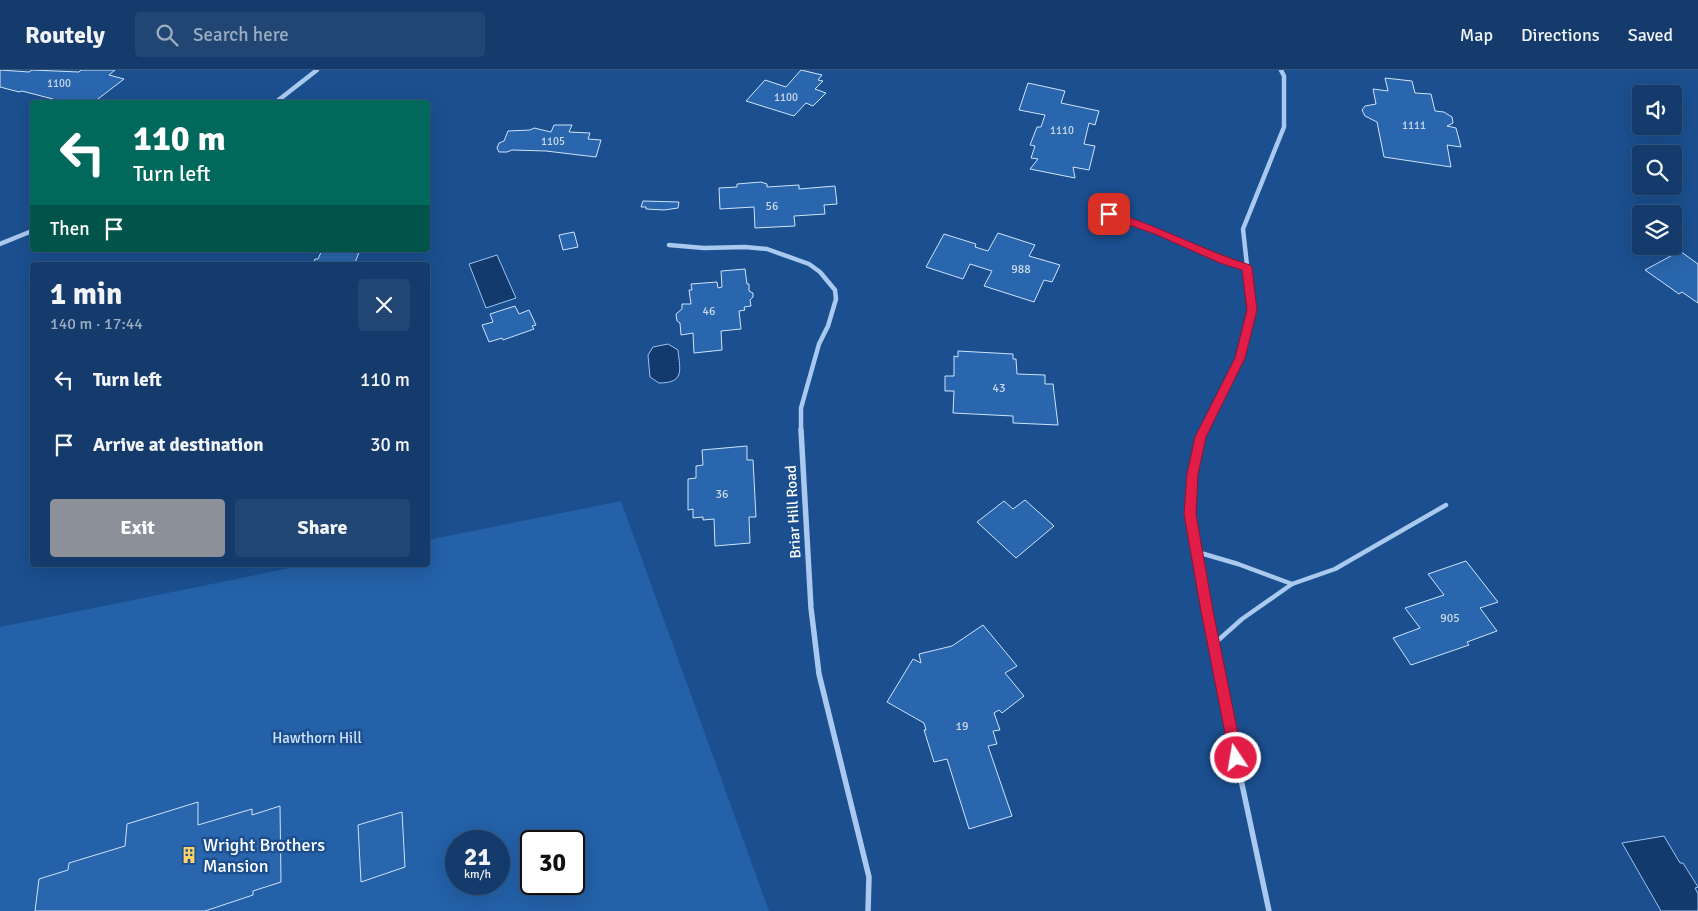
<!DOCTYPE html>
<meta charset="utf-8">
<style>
body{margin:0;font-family:Signika,sans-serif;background:#214673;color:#f1f3f6;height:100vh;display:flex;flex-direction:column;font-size:19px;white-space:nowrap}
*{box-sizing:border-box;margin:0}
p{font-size:16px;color:#9dadc1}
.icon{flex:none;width:28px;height:28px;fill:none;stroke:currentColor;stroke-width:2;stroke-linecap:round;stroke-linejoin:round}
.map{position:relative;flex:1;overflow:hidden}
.sheet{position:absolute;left:30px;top:192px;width:400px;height:305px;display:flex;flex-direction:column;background:#143b6b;border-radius:5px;box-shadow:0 5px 20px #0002,0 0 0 1px #33557e}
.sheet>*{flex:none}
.hud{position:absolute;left:30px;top:30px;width:400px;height:152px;border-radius:5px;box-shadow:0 5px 20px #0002,0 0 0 1px #33557e;background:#00695c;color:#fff;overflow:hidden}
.fabs{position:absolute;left:1632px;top:15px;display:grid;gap:10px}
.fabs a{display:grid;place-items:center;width:50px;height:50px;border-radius:5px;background:#143b6b;box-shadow:0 5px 20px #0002,0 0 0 1px #33557e;font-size:25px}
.speed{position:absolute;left:445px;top:760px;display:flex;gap:10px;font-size:25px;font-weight:700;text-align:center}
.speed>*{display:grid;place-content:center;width:65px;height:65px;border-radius:50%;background:#143b6b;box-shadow:0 5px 20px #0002,0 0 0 1px #33557e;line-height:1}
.speed small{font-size:12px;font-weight:400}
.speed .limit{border:2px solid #111;border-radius:8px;background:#fff;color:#111}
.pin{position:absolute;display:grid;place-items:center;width:42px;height:42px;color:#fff;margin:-21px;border-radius:10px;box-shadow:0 2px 8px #0006}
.me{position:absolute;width:55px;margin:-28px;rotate:348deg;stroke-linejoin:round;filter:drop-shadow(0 0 4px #0008)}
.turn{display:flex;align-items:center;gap:18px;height:105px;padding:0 20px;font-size:22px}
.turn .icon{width:65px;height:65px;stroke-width:2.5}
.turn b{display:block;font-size:35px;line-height:42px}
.then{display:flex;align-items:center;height:48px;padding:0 20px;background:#0003;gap:10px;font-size:19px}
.round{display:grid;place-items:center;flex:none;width:52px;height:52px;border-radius:5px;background:#214673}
.overview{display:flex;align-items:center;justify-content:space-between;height:85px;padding:0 20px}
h1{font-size:30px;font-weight:800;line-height:38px}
.primary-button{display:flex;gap:10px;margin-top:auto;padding:10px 20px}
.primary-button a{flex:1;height:58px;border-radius:5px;background:#8c9099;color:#fff;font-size:20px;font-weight:800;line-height:58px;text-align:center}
.primary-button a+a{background:#214673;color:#f1f3f6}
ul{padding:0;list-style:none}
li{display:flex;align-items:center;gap:15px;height:65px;padding:0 20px}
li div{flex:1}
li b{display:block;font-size:19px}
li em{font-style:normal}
header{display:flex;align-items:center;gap:30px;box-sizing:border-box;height:70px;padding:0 25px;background:#143b6b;border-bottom:1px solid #33557e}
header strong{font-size:24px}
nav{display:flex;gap:28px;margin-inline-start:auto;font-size:18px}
.search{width:350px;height:45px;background:#214673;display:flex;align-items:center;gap:12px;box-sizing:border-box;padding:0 18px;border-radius:5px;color:#9dadc1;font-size:19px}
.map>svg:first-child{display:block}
.green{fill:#2461a8;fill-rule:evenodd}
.water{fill:#123a6d;stroke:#9cc4f0}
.building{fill:#2a66ad;stroke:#cfe3fa}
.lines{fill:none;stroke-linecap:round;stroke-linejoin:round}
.lane-far1{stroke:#a9c9ee;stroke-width:3}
.lane{stroke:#a9c9ee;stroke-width:4.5}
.street-far1{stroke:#a9c9ee;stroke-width:4.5}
.street{stroke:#a9c9ee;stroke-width:5.5}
.route{fill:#e11d48;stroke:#92132f}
.labels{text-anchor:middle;stroke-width:5;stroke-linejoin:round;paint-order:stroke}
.far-number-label{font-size:11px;fill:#cad9ea}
.number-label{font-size:12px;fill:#cad9ea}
.street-label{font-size:15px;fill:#fff;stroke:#1b4f8f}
.park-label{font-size:15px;fill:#cfe3fa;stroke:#1b4f8f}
.near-poi-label{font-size:18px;fill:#fff;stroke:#1b4f8f;text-anchor:start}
</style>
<header>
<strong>Routely</strong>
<div class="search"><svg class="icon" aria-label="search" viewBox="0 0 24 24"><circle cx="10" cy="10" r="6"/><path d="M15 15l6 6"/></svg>Search here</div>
<nav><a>Map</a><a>Directions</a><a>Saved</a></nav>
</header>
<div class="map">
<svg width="1698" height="841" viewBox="0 0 1698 841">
<rect width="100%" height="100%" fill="#1b4f8f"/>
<!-- green -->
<path class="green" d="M621 431 769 841H0V557L305 495H428V470ZM456 771H499V814H456ZM531 771H574V814H531Z"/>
<!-- water -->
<g class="water">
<polygon points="497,185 516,228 486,238 469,194"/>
<path d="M668 274 678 280C680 300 685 313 659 313L650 307 648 285 653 277Z"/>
<polygon points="1664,766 1680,793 1683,793 1698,817 1695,818 1698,824 1698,841 1661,841 1622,773"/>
</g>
<!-- building -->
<g class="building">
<polygon points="0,0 29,2 32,0 79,2 81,0 115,0 109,5 124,9 94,32 49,32 53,29 22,21 19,22 0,17"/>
<polygon points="801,0 822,5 818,10 823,11 815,19 826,23 813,36 806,33 794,46 746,31 765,10 786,17"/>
<polygon points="1385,8 1412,11 1415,23 1431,24 1435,41 1444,42 1452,47 1453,53 1447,56 1456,58 1461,77 1447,75 1451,97 1384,87 1377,52 1365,46 1362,40 1365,36 1376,34 1373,19 1388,21"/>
<polygon points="1028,13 1065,21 1061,33 1099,41 1095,55 1089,53 1084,74 1095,76 1089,100 1073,97 1075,108 1030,99 1038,89 1031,88 1035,76 1030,75 1037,57 1041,57 1045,45 1019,40"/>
<polygon points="554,55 572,55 569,62 590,63 588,69 601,70 596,87 546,81 512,80 507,82 499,82 497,78 499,73 504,71 508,61 530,60 534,58 551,62"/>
<polygon points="761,112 767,114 767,117 799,115 799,119 835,116 837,134 824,135 825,144 794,146 795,156 755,158 754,137 720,139 719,118 737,117 737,114"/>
<polygon points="643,131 679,132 678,138 664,140 646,139 646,137 641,137"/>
<polygon points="574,162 578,177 563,180 559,165"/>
<polygon points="998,163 1035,175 1029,186 1060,195 1052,212 1044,210 1034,232 984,216 992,201 970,194 963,209 926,197 944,164 976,174 975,177 988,181"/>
<polygon points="322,180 360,180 354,195 312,195 315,189 318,189"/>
<polygon points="1680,181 1698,194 1698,233 1682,222 1679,224 1645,200"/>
<polygon points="745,199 747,214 749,214 749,221 753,223 753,227 750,230 751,236 744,237 745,240 739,241 741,259 721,261 722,280 694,283 693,263 681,265 680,253 677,251 676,244 682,239 682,234 691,234 689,220 692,220 691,214 717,212 718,218 722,217 721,201"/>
<polygon points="515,236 519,244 529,240 536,255 532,256 534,259 503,270 502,268 489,272 482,255 493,252 490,244"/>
<polygon points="958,281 1013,284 1013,289 1016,289 1017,304 1045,305 1045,314 1053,314 1058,355 1013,353 1013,346 953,343 954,321 945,321 945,306 954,306 954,286 958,287"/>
<polygon points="747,376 747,390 753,390 756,447 749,447 750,473 715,476 714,449 703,450 703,447 693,448 693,439 688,440 688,409 696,408 696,396 703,395 702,380"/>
<polygon points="1025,430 1054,456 1016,488 977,452 1004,431 1013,439"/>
<polygon points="1466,491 1498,532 1480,538 1497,561 1467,572 1469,575 1411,595 1393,568 1420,558 1405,538 1444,525 1428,504"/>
<polygon points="983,555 1017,596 1005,603 1024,626 1002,643 999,640 994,643 1000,660 993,661 997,674 988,676 1012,746 969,759 947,689 934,692 924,660 926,660 924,653 887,632 913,589 921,593 919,584 952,576"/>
<polygon points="198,732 198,755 252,739 252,745 280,736 281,812 253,821 253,825 205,841 35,841 39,809 68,800 69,793 125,776 127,754"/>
<polygon points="402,742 405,797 361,812 358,755"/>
</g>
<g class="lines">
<!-- lane-far1 -->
<polyline class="lane-far1" points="1109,144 1158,161 1224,191 1247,197"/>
<!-- lane -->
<g class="lane">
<polyline points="1197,482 1238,494 1292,514"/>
<polyline points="1214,574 1242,549 1292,514 1335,499 1446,435"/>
</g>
<!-- street-far1 -->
<g class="street-far1">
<polyline points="276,32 317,0"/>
<polyline points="0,174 32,161"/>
<polyline points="669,175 704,178 745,177 767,179 809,194 820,202 835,220 836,229 828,256 819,274 801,338 801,362"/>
<polyline points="1203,362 1240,288 1252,241 1243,159 1284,57 1284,6 1281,0"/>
</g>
<!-- street -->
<g class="street">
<polyline points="801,360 811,538 819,604 869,807 868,841"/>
<polyline points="1203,360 1200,367 1192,404 1190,444 1220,611 1269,841"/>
</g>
</g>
<!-- route -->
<path class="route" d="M1109 141C1158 155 1202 180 1250 195L1252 197 1257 240 1245 288 1206 367 1198 404 1196 444 1213 541 1243 688 1241 692 1236 694 1232 692 1230 688 1201 541 1184 444 1187 404 1195 367 1235 288 1247 240 1242 200 1220 193 1155 164 1106 147 1105 144Z"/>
<!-- icons -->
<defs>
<g id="building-bare" transform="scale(1.35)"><path d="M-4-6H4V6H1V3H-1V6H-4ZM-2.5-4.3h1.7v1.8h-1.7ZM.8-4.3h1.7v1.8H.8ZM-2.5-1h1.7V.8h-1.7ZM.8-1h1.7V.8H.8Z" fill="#ffd166" stroke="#1b4f8f" stroke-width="2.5" paint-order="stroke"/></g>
</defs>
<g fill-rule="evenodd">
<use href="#building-bare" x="189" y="785"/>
</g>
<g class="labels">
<!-- far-number labels -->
<g class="far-number-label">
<text x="59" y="17">1100</text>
<text x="786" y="31">1100</text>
<text x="1414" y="59">1111</text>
<text x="1062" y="64">1110</text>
<text x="553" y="75">1105</text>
</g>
<!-- number labels -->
<g class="number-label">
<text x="772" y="140">56</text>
<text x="1021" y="203">988</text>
<text x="709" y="245">46</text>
<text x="999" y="322">43</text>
<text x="722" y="428">36</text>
<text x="1450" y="552">905</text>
<text x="962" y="660">19</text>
</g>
<!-- street labels -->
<g class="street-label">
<text transform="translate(793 442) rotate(-93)" y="5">Briar Hill Road</text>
</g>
<!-- park labels -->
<g class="park-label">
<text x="317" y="673">Hawthorn Hill</text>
</g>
<!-- near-poi labels -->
<g class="near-poi-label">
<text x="203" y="781">Wright Brothers<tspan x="203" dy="21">Mansion</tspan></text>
</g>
</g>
</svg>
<div class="fabs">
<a><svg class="icon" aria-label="sound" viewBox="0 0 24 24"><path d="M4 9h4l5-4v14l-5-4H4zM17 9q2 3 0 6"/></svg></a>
<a><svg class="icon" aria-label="search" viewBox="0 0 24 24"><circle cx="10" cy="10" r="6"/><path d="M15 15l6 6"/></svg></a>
<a><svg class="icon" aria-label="layers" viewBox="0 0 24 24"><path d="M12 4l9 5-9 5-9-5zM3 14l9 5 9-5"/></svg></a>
</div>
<div class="speed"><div>21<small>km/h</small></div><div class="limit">30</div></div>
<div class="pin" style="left:1109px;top:144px;background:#d93025"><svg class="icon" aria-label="arrive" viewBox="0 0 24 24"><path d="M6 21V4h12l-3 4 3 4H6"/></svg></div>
<svg class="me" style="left:1236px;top:688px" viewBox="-20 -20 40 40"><circle r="17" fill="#e11d48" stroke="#fff" stroke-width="3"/><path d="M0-11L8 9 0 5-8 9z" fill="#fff"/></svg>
<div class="hud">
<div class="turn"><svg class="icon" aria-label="left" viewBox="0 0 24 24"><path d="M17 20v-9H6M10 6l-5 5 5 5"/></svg><div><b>110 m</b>Turn left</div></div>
<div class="then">Then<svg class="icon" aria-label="arrive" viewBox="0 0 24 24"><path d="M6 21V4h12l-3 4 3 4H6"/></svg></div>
</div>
<section class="sheet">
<div class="overview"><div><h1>1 min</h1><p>140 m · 17:44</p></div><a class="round"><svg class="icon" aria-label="close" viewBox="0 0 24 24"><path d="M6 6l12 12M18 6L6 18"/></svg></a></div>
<ul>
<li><svg class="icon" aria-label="left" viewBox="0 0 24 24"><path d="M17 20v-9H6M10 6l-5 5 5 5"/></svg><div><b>Turn left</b></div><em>110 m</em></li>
<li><svg class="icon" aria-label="arrive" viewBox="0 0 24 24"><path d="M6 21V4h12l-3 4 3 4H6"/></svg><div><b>Arrive at destination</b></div><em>30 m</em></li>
</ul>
<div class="primary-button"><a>Exit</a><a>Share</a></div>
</section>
</div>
